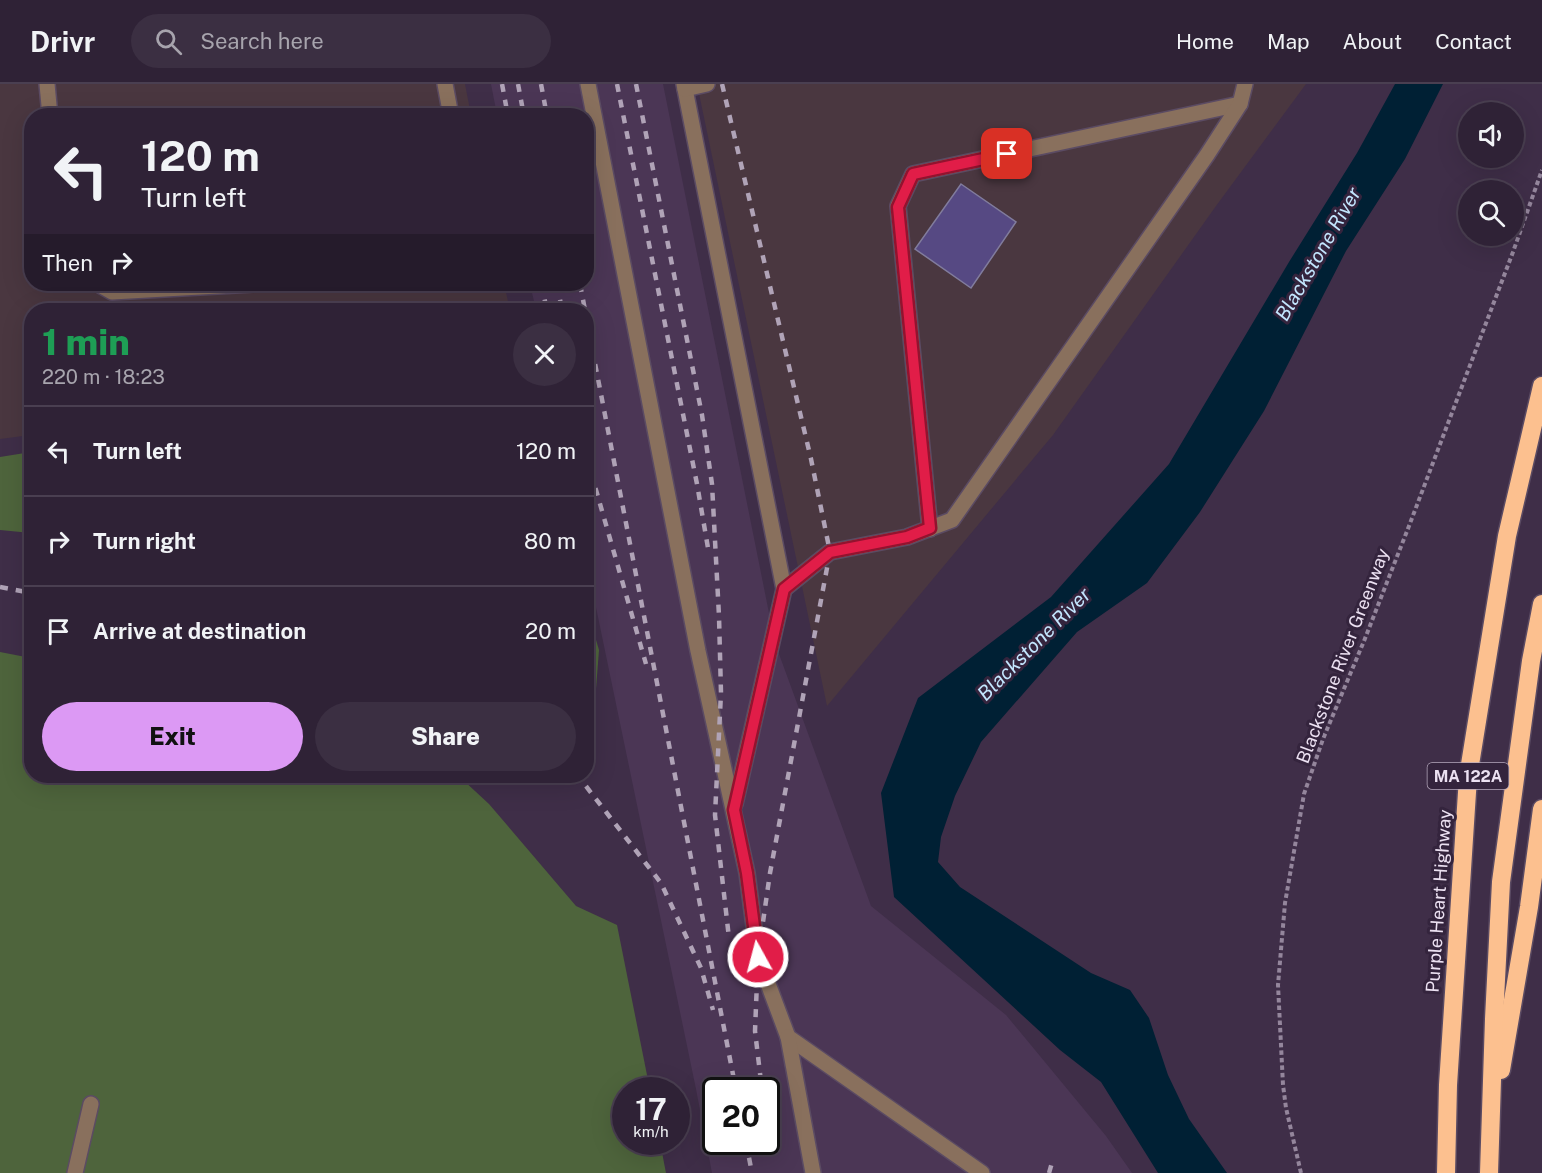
<!DOCTYPE html>
<meta charset="utf-8">
<style>
body{margin:0;font-family:"Public Sans",sans-serif;background:#3b2f42;color:#f1f3f6;height:100vh;display:flex;flex-direction:column;font-size:22px;white-space:nowrap}
*{box-sizing:border-box;margin:0}
p{font-size:20px;color:#a7a4ad}
.icon{flex:none;width:33px;height:33px;fill:none;stroke:currentColor;stroke-width:2;stroke-linecap:round;stroke-linejoin:round}
.map{position:relative;flex:1;overflow:hidden}
.side{position:absolute;left:24px;top:219px;width:570px;height:480px;display:flex;flex-direction:column;background:#2f2236;border-radius:24px;box-shadow:0 6px 24px #0002,0 0 0 2px #4a3f51}
.side>*{flex:none}
.hud{position:absolute;left:24px;top:24px;width:570px;height:183px;border-radius:24px;box-shadow:0 6px 24px #0002,0 0 0 2px #4a3f51;background:#2f2236;color:#f1f3f6;overflow:hidden}
.buttons{position:absolute;left:1458px;top:18px;display:grid;gap:12px}
.buttons a{display:grid;place-items:center;width:66px;height:66px;border-radius:50%;background:#2f2236;box-shadow:0 6px 24px #0002,0 0 0 2px #4a3f51;font-size:30px}
.speed{position:absolute;left:612px;top:993px;display:flex;gap:12px;font-size:30px;font-weight:700;text-align:center}
.speed>*{display:grid;place-content:center;width:78px;height:78px;border-radius:50%;background:#2f2236;box-shadow:0 6px 24px #0002,0 0 0 2px #4a3f51;line-height:1}
.speed small{font-size:15px;font-weight:400}
.speed .limit{border:3px solid #111;border-radius:9px;background:#fff;color:#111}
.pin{position:absolute;display:grid;place-items:center;width:51px;height:51px;color:#fff;margin:-26px;border-radius:12px;box-shadow:0 3px 9px #0006}
.me{position:absolute;width:66px;margin:-33px;rotate:353deg;stroke-linejoin:round;filter:drop-shadow(0 0 4px #0008)}
.turn{display:flex;align-items:center;gap:21px;height:126px;padding:0 18px;font-size:27px}
.turn .icon{width:78px;height:78px;stroke-width:2.5}
.turn b{display:block;font-size:42px;line-height:51px}
.then{display:flex;align-items:center;height:57px;padding:0 18px;background:#0003;gap:12px;font-size:22px}
.round{display:grid;place-items:center;flex:none;width:63px;height:63px;border-radius:32px;background:#3b2f42}
.overview{display:flex;align-items:center;justify-content:space-between;height:102px;padding:0 18px}
h1{font-size:36px;font-weight:800;line-height:45px;color:#1e9e55}
.action{display:flex;gap:12px;margin-top:auto;padding:12px 18px}
.action a{flex:1;height:69px;border-radius:36px;background:#dc99f4;color:#111;font-size:24px;font-weight:800;line-height:69px;text-align:center}
.action a+a{background:#3b2f42;color:#f1f3f6}
ul{padding:0;list-style:none}
li{display:flex;align-items:center;gap:18px;height:90px;padding:0 18px;border-top:2px solid #4a3f51}
li div{flex:1}
li b{display:block;font-size:22px}
li em{font-style:normal}
header{display:flex;align-items:center;gap:36px;box-sizing:border-box;height:84px;padding:0 30px;background:#2f2236;border-bottom:2px solid #4a3f51}
header strong{font-size:28px}
nav{display:flex;gap:33px;margin-inline-start:auto;font-size:21px}
.search{width:420px;height:54px;background:#3b2f42;display:flex;align-items:center;gap:15px;box-sizing:border-box;padding:0 21px;border-radius:33px;color:#a7a4ad;font-size:22px}
.map>svg:first-child{display:block}
.built{fill:#4b3655;fill-rule:evenodd}
.industrial{fill:#4a3740}
.green{fill:#4e643c}
.water{fill:#002034}
.building{fill:#564983;stroke:#817c9d;stroke-width:1.5}
.lines{fill:none;stroke-linecap:round;stroke-linejoin:round}
.minor-casing{stroke:#5b4b63;stroke-width:18}
.highway-casing{stroke:#5b4b63;stroke-width:21}
.path{stroke:#94869c;stroke-width:4;stroke-dasharray:4.5 3;stroke-linecap:butt}
.minor{stroke:#89705d;stroke-width:15}
.highway{stroke:#fcc08f;stroke-width:18}
.rail{stroke:#b0a3b7;stroke-width:4.5;stroke-dasharray:8 8;stroke-linecap:butt}
.route-casing{stroke:#92132f;stroke-width:15}
.route{stroke:#e11d48;stroke-width:10}
.labels{text-anchor:middle;stroke-width:6;stroke-linejoin:round;paint-order:stroke}
.shield{fill:#34243d;stroke:#b5a8bc;stroke-width:1.5}
.shield-label{font-size:16px;font-weight:bold;fill:#ece1f2}
.street-label{font-size:18px;fill:#ece1f2;stroke:#34243d}
.water-label{font-size:20px;font-style:italic;fill:#c3e6fe;stroke:#34243d}
</style>
<header>
<strong>Drivr</strong>
<div class="search"><svg class="icon" aria-label="search" viewBox="0 0 24 24"><circle cx="10" cy="10" r="6"/><path d="M15 15l6 6"/></svg>Search here</div>
<nav><a>Home</a><a>Map</a><a>About</a><a>Contact</a></nav>
</header>
<div class="map">
<svg width="1542" height="1089" viewBox="0 0 1542 1089">
<rect width="100%" height="100%" fill="#3f2e48"/>
<!-- built -->
<path class="built" d="M491 0H663L775 559 871 822 1006 931 1106 1052 1132 1089H712L696 1005 587 480 586 226H536L530 200H586V32L497 31ZM716 1006H766V1058H716Z"/>
<!-- industrial -->
<g class="industrial">
<polygon points="0,0 465,0 471,31 32,32 32,200 504,200 510,226 32,226 31,351 0,355"/>
<polygon points="697,0 1306,0 1216,122 1053,351 827,622"/>
</g>
<!-- green -->
<g class="green">
<polygon points="31,368 31,449 0,446 0,373"/>
<polygon points="586,522 599,566 596,605 587,599"/>
<polygon points="0,568 31,574 32,692 457,692 462,695 489,720 576,822 617,841 650,1006 626,1006 626,1058 660,1058 666,1089 0,1089"/>
</g>
<!-- water -->
<polygon class="water" points="1395,0 1443,0 1405,75 1346,167 1264,327 1200,428 1147,499 1077,548 981,658 955,712 941,753 938,778 960,803 1091,889 1130,906 1149,934 1168,991 1189,1035 1227,1089 1158,1089 1101,998 1060,966 894,813 881,709 918,614 1051,513 1169,380 1289,178 1357,69"/>
<!-- building -->
<polygon class="building" points="961,100 1016,138 971,204 915,165"/>
<g class="lines">
<!-- minor casing -->
<g class="minor-casing">
<g id="minor">
<polyline points="47,0 50,32"/>
<polyline points="445,0 451,32"/>
<polyline points="588,0 698,567 747,789 758,873 788,953 982,1089"/>
<polyline points="684,0 784,505 735,720"/>
<polyline points="685,5 707,0"/>
<polyline points="98,200 112,208 253,200"/>
<polyline points="930,445 898,122 913,90 1240,20"/>
<polyline points="784,505 830,468 907,453 952,436 1207,71 1240,20 1245,0"/>
<polyline points="788,953 813,1089"/>
<polyline points="75,1089 91,1020"/>
</g>
</g>
<!-- highway casing -->
<g class="highway-casing">
<g id="highway">
<polyline points="1501,986 1529,823 1542,725"/>
<polyline points="1446,1089 1448,1001 1468,693 1507,452 1542,302"/>
<polyline points="1489,1089 1494,935 1501,798 1531,577 1542,520"/>
</g>
</g>
<!-- path -->
<polyline class="path" points="1301,1089 1286,1024 1283,1001 1278,901 1285,819 1304,710 1323,655 1364,557 1409,442 1513,168 1542,86"/>
<!-- minor -->
<use href="#minor" class="minor"/>
<!-- highway -->
<use href="#highway" class="highway"/>
<!-- rail -->
<g class="rail">
<polyline points="502,0 508,32"/>
<polyline points="518,0 524,32"/>
<polyline points="541,0 547,32"/>
<polyline points="617,0 697,400 708,464"/>
<polyline points="636,0 702,331 712,400 719,532 721,609 715,731 729,854"/>
<polyline points="722,0 811,375 830,468 770,789 758,873 755,947 762,1006"/>
<polyline points="541,200 547,226"/>
<polyline points="557,200 562,226"/>
<polyline points="580,200 585,226"/>
<polyline points="586,233 736,1006"/>
<polyline points="586,357 594,399 646,580"/>
<polyline points="0,503 32,509"/>
<polyline points="574,692 582,697 661,799 701,884 713,926"/>
<polyline points="746,1058 752,1089"/>
<polyline points="1049,1089 1053,1075"/>
</g>
</g>
<g class="lines">
<!-- route casing -->
<g class="route-casing">
<polyline id="route" points="758,873 747,789 734,726 784,505 830,468 907,453 930,444 898,123 913,90 1007,70"/>
</g>
<!-- route -->
<use href="#route" class="route"/>
</g>
<g class="labels">
<!-- shield labels -->
<rect class="shield" x="1427.5" y="679" width="81" height="26" rx="4.5"/>
<g class="shield-label">
<text x="1468" y="698">MA 122A</text>
</g>
<!-- street labels -->
<g class="street-label">
<text transform="translate(1343 572) rotate(-69)" y="6">Blackstone River Greenway</text>
<text transform="translate(1439 817) rotate(-86)" y="6">Purple Heart Highway</text>
</g>
<!-- water labels -->
<g class="water-label">
<text transform="translate(1318 170) rotate(-60)" y="7">Blackstone River</text>
<text transform="translate(1034 560) rotate(-45)" y="7">Blackstone River</text>
</g>
</g>
</svg>
<div class="buttons">
<a><svg class="icon" aria-label="sound" viewBox="0 0 24 24"><path d="M4 9h4l5-4v14l-5-4H4zM17 9q2 3 0 6"/></svg></a>
<a><svg class="icon" aria-label="search" viewBox="0 0 24 24"><circle cx="10" cy="10" r="6"/><path d="M15 15l6 6"/></svg></a>
</div>
<div class="speed"><div>17<small>km/h</small></div><div class="limit">20</div></div>
<div class="pin" style="left:1007px;top:70px;background:#d93025"><svg class="icon" aria-label="arrive" viewBox="0 0 24 24"><path d="M6 21V4h12l-3 4 3 4H6"/></svg></div>
<svg class="me" style="left:758px;top:873px" viewBox="-20 -20 40 40"><circle r="17" fill="#e11d48" stroke="#fff" stroke-width="3"/><path d="M0-11L8 9 0 5-8 9z" fill="#fff"/></svg>
<div class="hud">
<div class="turn"><svg class="icon" aria-label="left" viewBox="0 0 24 24"><path d="M17 20v-9H6M10 6l-5 5 5 5"/></svg><div><b>120 m</b>Turn left</div></div>
<div class="then">Then<svg class="icon" aria-label="right" viewBox="0 0 24 24"><path d="M7 20v-9h11M14 6l5 5-5 5"/></svg></div>
</div>
<section class="side">
<div class="overview"><div><h1>1 min</h1><p>220 m · 18:23</p></div><a class="round"><svg class="icon" aria-label="close" viewBox="0 0 24 24"><path d="M6 6l12 12M18 6L6 18"/></svg></a></div>
<ul>
<li><svg class="icon" aria-label="left" viewBox="0 0 24 24"><path d="M17 20v-9H6M10 6l-5 5 5 5"/></svg><div><b>Turn left</b></div><em>120 m</em></li>
<li><svg class="icon" aria-label="right" viewBox="0 0 24 24"><path d="M7 20v-9h11M14 6l5 5-5 5"/></svg><div><b>Turn right</b></div><em>80 m</em></li>
<li><svg class="icon" aria-label="arrive" viewBox="0 0 24 24"><path d="M6 21V4h12l-3 4 3 4H6"/></svg><div><b>Arrive at destination</b></div><em>20 m</em></li>
</ul>
<div class="action"><a>Exit</a><a>Share</a></div>
</section>
</div>
